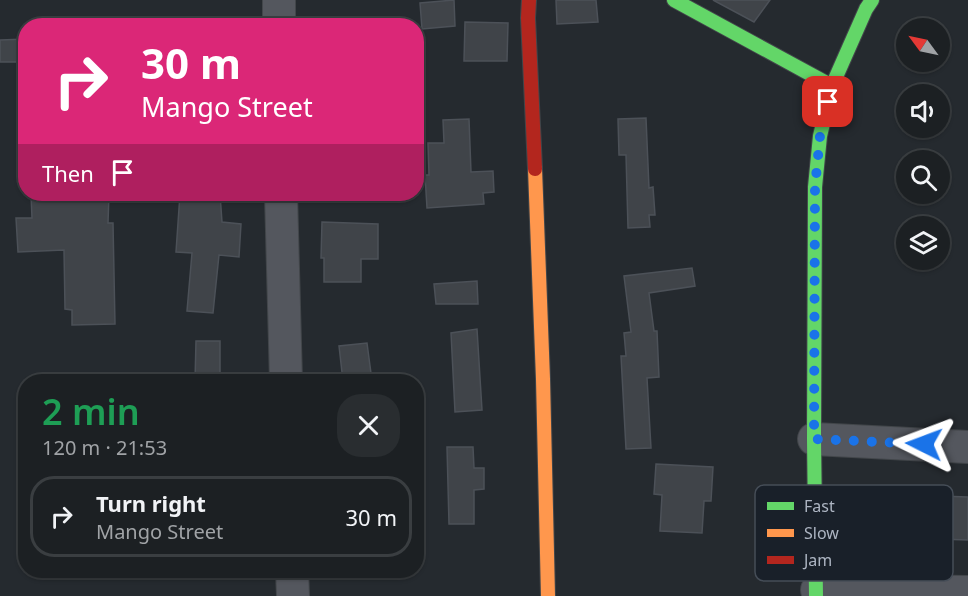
<!DOCTYPE html>
<meta charset="utf-8">
<style>
body{margin:0;font-family:"Noto Sans",sans-serif;background:#292d30;color:#f1f3f6;height:100vh;display:flex;flex-direction:column;font-size:22px;white-space:nowrap}
*{box-sizing:border-box;margin:0}
p{font-size:20px;color:#a0a3a6}
.icon{flex:none;width:33px;height:33px;fill:none;stroke:currentColor;stroke-width:2;stroke-linecap:round;stroke-linejoin:round}
.map{position:relative;flex:1;overflow:hidden}
.sheet{position:absolute;left:18px;top:374px;width:406px;height:204px;display:flex;flex-direction:column;background:#1c2023;border-radius:24px;box-shadow:0 2px 4px #0004,0 0 0 2px #3a3e41}
.sheet>*{flex:none}
.guide{position:absolute;left:18px;top:18px;width:406px;height:183px;border-radius:24px;box-shadow:0 2px 4px #0004,0 0 0 2px #3a3e41;background:#db2777;color:#fff;overflow:hidden}
.needle{width:39px;rotate:303deg}
.controls{position:absolute;left:896px;top:18px;display:grid;gap:12px}
.controls a{display:grid;place-items:center;width:54px;height:54px;border-radius:50%;background:#1c2023;box-shadow:0 2px 4px #0004,0 0 0 2px #3a3e41;font-size:30px}
.pin{position:absolute;display:grid;place-items:center;width:51px;height:51px;color:#fff;margin:-26px;border-radius:12px;box-shadow:0 3px 9px #0006}
.me{position:absolute;width:66px;margin:-33px;rotate:273deg;stroke-linejoin:round;filter:drop-shadow(0 0 4px #0008)}
.turn{display:flex;align-items:center;gap:21px;height:126px;padding:0 24px;font-size:27px}
.turn .icon{width:78px;height:78px;stroke-width:2.5}
.turn b{display:block;font-size:42px;line-height:51px}
.then{display:flex;align-items:center;height:57px;padding:0 24px;background:#0003;gap:12px;font-size:22px}
.round{display:grid;place-items:center;flex:none;width:63px;height:63px;border-radius:24px;background:#292d30}
.headline{display:flex;align-items:center;justify-content:space-between;height:102px;padding:0 24px}
h1{font-size:36px;font-weight:600;line-height:45px;color:#1e9e55}
ul{padding:0;list-style:none}
li{display:flex;align-items:center;gap:18px;height:81px;margin:0 12px 9px;padding:0 12px;border:3px solid #3a3e41;border-radius:24px}
li div{flex:1}
li b{display:block;font-size:22px}
li em{font-style:normal}
.map>svg:first-child{display:block}
.building{fill:#404449;stroke:#4c5158;stroke-width:1.5}
.lines{fill:none;stroke-linecap:round;stroke-linejoin:round}
.street-casing{stroke:#42464a;stroke-width:34}
.fast-casing{stroke:#42464a;stroke-width:16}
.slow-casing{stroke:#42464a;stroke-width:16}
.jam-casing{stroke:#42464a;stroke-width:16}
.street{stroke:#54575e;stroke-width:32}
.fast{stroke:#63d668;stroke-width:14}
.slow{stroke:#ff974d;stroke-width:14}
.jam{stroke:#b3261e;stroke-width:14}
.route{stroke:#1a73e8;stroke-width:10;stroke-dasharray:0 18}
.key{fill:#192029;stroke:#454d57;stroke-width:1.5}
.key-label{font-size:16px;fill:#adb5c2}
</style>
<div class="map">
<svg width="968" height="596" viewBox="0 0 968 596">
<rect width="100%" height="100%" fill="#252a2f"/>
<!-- building -->
<g class="building">
<polygon points="454,0 455,26 422,29 420,3"/>
<polygon points="556,0 596,0 598,22 557,24"/>
<polygon points="713,0 770,0 754,22"/>
<polygon points="465,22 508,23 507,61 464,61"/>
<polygon points="26,39 26,62 0,62 0,40"/>
<polygon points="646,118 649,188 653,187 655,215 649,215 650,227 628,228 626,155 619,155 618,119"/>
<polygon points="469,119 471,172 493,171 494,192 483,193 484,204 427,208 425,175 429,175 428,143 444,143 443,120"/>
<polygon points="31,194 109,194 108,223 113,223 115,324 72,325 72,310 65,309 64,250 18,252 16,218 32,218"/>
<polygon points="180,194 220,194 222,222 241,224 239,257 219,255 213,313 187,311 192,253 176,252"/>
<polygon points="322,222 378,224 378,259 361,259 361,282 324,282 324,258 321,258"/>
<polygon points="692,268 695,286 649,293 654,331 657,331 659,377 647,378 651,448 626,449 621,356 626,356 624,333 631,332 624,276"/>
<polygon points="477,281 478,304 436,304 434,284"/>
<polygon points="477,329 482,410 455,412 451,333"/>
<polygon points="196,341 220,341 220,381 195,381"/>
<polygon points="367,343 372,381 343,381 339,346"/>
<polygon points="447,447 473,447 474,468 484,468 484,489 474,490 474,524 449,524"/>
<polygon points="656,464 713,467 711,501 704,501 702,533 660,531 662,495 654,494"/>
<polygon points="940,496 968,497 968,540 939,539"/>
</g>
<g class="lines">
<!-- street casing -->
<g class="street-casing">
<g id="street">
<polyline points="279,0 279,26"/>
<polyline points="281,194 286,381"/>
<polyline points="814,439 968,447"/>
<polyline points="292,570 293,596"/>
<polyline points="817,590 968,592"/>
</g>
</g>
<!-- fast casing -->
<g class="fast-casing">
<g id="fast">
<polyline points="674,0 832,86"/>
<polyline points="816,596 814,439 815,187 820,136 832,86 866,9 872,0"/>
</g>
</g>
<!-- slow casing -->
<g class="slow-casing">
<polyline id="slow" points="535,169 543,379 548,596"/>
</g>
<!-- jam casing -->
<g class="jam-casing">
<polyline id="jam" points="529,0 528,18 535,169"/>
</g>
<!-- street -->
<use href="#street" class="street"/>
<!-- fast -->
<use href="#fast" class="fast"/>
<!-- slow -->
<use href="#slow" class="slow"/>
<!-- jam -->
<use href="#jam" class="jam"/>
</g>
<g class="lines">
<!-- route -->
<polyline class="route" points="828,102 820,136 815,187 814,439 924,444"/>
</g>
<!-- legend -->
<rect x="755" y="485" width="198" height="96" rx="9" class="key"/>
<rect x="767" y="502" width="27" height="8" fill="#63d668"/>
<rect x="767" y="529" width="27" height="8" fill="#ff974d"/>
<rect x="767" y="556" width="27" height="8" fill="#b3261e"/>
<g class="key-label">
<text x="804" y="512">Fast</text>
<text x="804" y="539">Slow</text>
<text x="804" y="566">Jam</text>
</g>
</svg>
<div class="controls">
<a><svg class="needle" viewBox="-14 -14 28 28"><path d="M0-13l5 13h-10z" fill="#e53935"/><path d="M0 13l5-13h-10z" fill="#a0a3a6"/></svg></a>
<a><svg class="icon" aria-label="sound" viewBox="0 0 24 24"><path d="M4 9h4l5-4v14l-5-4H4zM17 9q2 3 0 6"/></svg></a>
<a><svg class="icon" aria-label="search" viewBox="0 0 24 24"><circle cx="10" cy="10" r="6"/><path d="M15 15l6 6"/></svg></a>
<a><svg class="icon" aria-label="layers" viewBox="0 0 24 24"><path d="M12 4l9 5-9 5-9-5zM3 14l9 5 9-5"/></svg></a>
</div>
<div class="pin" style="left:828px;top:102px;background:#d93025"><svg class="icon" aria-label="arrive" viewBox="0 0 24 24"><path d="M6 21V4h12l-3 4 3 4H6"/></svg></div>
<svg class="me" style="left:924px;top:444px" viewBox="-20 -20 40 40"><path d="M0-17L14 15 0 8-14 15z" fill="#1a73e8" stroke="#fff" stroke-width="4"/></svg>
<div class="guide">
<div class="turn"><svg class="icon" aria-label="right" viewBox="0 0 24 24"><path d="M7 20v-9h11M14 6l5 5-5 5"/></svg><div><b>30 m</b>Mango Street</div></div>
<div class="then">Then<svg class="icon" aria-label="arrive" viewBox="0 0 24 24"><path d="M6 21V4h12l-3 4 3 4H6"/></svg></div>
</div>
<section class="sheet">
<div class="headline"><div><h1>2 min</h1><p>120 m · 21:53</p></div><a class="round"><svg class="icon" aria-label="close" viewBox="0 0 24 24"><path d="M6 6l12 12M18 6L6 18"/></svg></a></div>
<ul>
<li><svg class="icon" aria-label="right" viewBox="0 0 24 24"><path d="M7 20v-9h11M14 6l5 5-5 5"/></svg><div><b>Turn right</b><p>Mango Street</p></div><em>30 m</em></li>
</ul>
</section>
</div>
